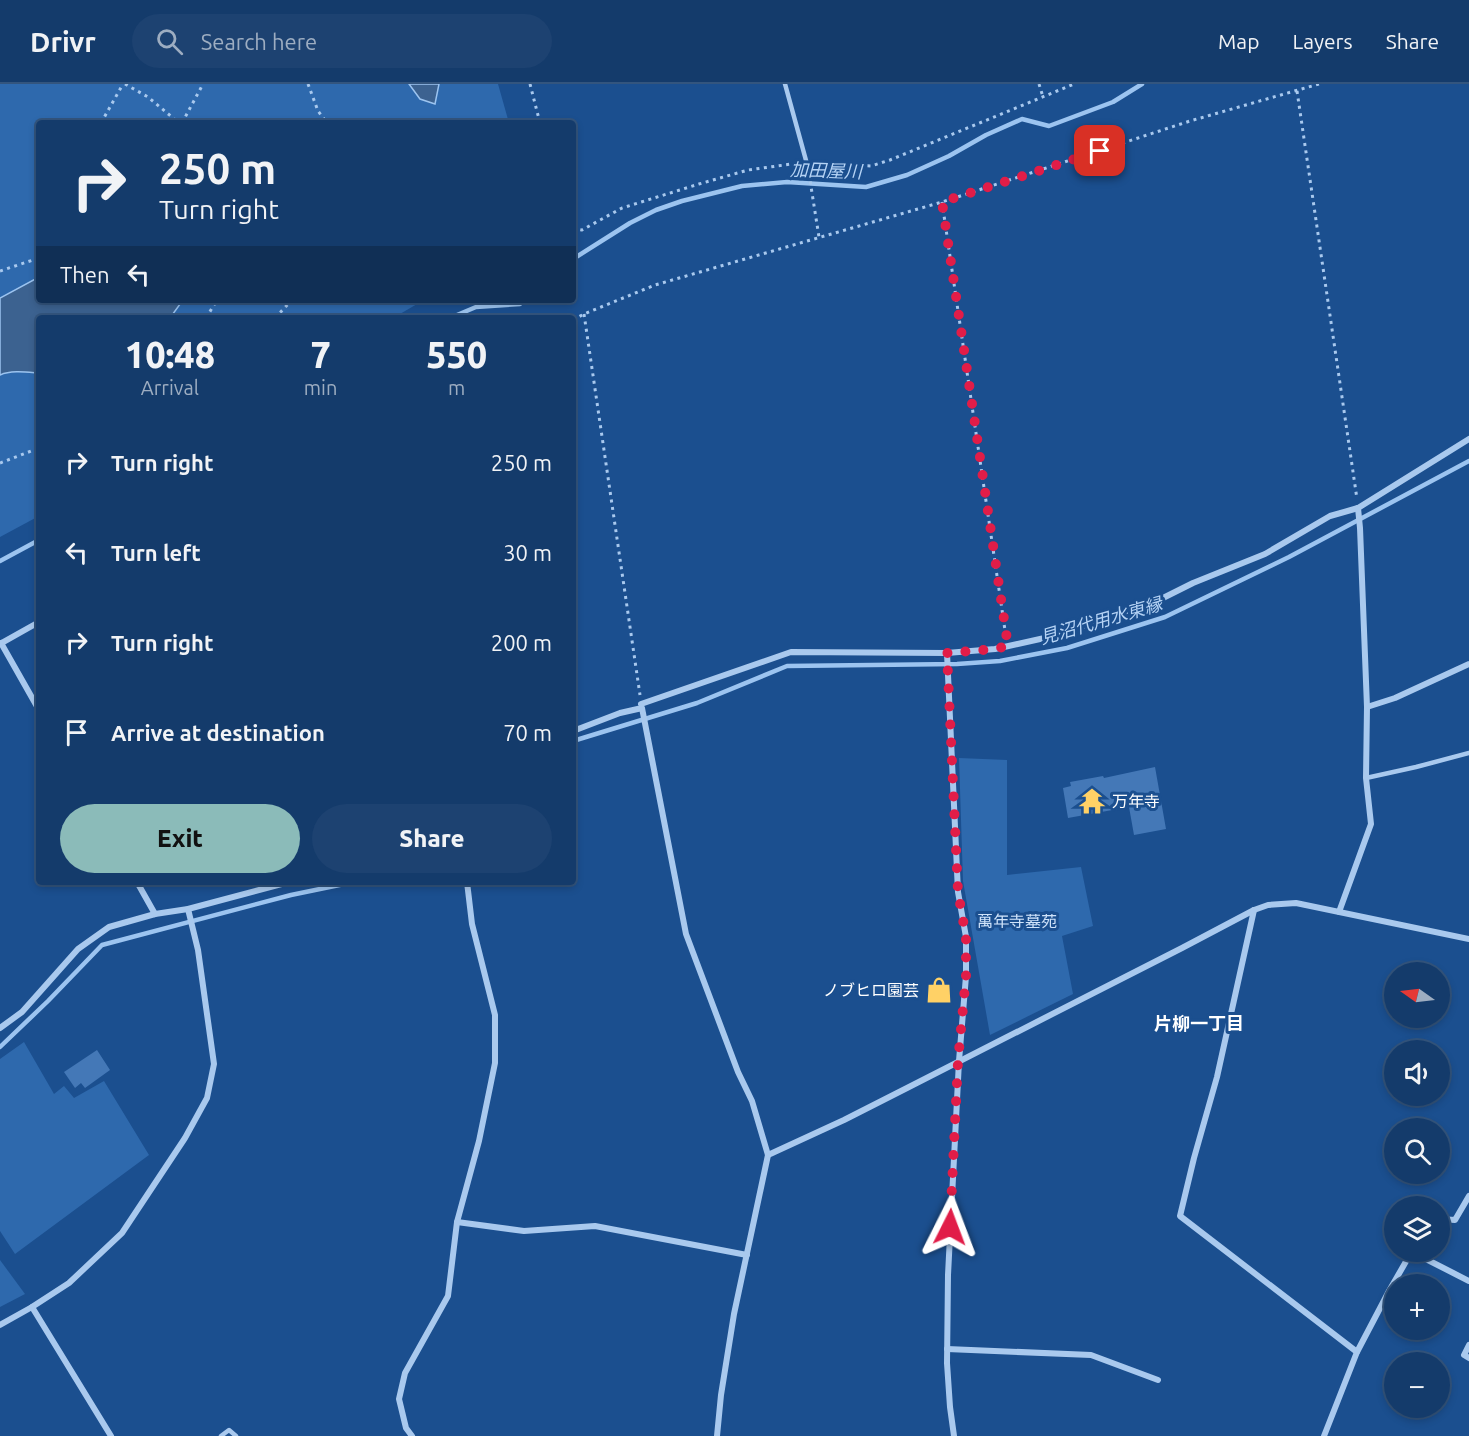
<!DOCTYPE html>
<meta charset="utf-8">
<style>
body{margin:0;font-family:Ubuntu,"Noto Sans JP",sans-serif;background:#1d4271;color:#f1f3f6;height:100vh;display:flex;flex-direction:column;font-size:22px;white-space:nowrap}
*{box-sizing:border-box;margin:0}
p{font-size:20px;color:#9dadc1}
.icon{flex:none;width:33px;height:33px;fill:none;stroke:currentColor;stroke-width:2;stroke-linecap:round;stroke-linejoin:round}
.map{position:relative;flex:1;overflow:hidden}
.side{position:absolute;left:36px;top:231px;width:540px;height:570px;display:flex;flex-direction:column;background:#143b6b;border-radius:6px;box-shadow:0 3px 9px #0003,0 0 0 2px #33557e}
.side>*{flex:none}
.banner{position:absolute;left:36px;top:36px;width:540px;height:183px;border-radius:6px;box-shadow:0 3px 9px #0003,0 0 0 2px #33557e;background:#143b6b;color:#f1f3f6;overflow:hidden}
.needle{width:39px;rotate:284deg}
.tools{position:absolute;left:1384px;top:878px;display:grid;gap:12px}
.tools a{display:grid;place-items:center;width:66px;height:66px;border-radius:50%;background:#143b6b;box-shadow:0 3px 9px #0003,0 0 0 2px #33557e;font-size:30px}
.pin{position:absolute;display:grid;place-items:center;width:51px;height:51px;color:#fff;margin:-26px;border-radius:12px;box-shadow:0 3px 9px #0006}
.me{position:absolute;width:66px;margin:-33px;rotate:3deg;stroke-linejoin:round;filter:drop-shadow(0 0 4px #0008)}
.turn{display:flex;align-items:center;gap:21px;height:126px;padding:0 24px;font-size:27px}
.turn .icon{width:78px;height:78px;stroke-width:2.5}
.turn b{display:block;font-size:42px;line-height:51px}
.then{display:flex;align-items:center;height:57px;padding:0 24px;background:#0003;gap:12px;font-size:22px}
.eta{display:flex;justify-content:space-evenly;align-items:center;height:102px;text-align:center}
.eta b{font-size:36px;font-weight:800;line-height:42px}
.primary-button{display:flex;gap:12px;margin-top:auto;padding:12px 24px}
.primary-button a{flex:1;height:69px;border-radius:36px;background:#8bbbb9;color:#111;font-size:24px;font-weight:800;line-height:69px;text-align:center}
.primary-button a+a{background:#1d4271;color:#f1f3f6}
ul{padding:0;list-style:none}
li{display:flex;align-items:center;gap:18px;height:90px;padding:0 24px}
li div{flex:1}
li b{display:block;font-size:22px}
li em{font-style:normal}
header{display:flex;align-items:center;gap:36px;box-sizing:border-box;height:84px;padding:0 30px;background:#143b6b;border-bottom:2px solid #33557e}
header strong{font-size:28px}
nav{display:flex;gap:33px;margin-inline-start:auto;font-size:21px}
.search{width:420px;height:54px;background:#1d4271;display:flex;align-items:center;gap:15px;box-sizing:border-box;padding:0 21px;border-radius:33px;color:#9dadc1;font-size:22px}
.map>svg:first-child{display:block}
.green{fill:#2e69ad}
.water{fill:#3c6290;stroke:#9cc4f0;stroke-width:1.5}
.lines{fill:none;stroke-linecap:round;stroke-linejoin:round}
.stream{stroke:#9cc4f0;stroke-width:4.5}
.building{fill:#4478b7}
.path{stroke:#a9c9ee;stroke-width:3;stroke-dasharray:3 4.5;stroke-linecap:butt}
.service{stroke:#a9c9ee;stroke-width:4.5}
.minor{stroke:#a9c9ee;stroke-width:6}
.route{stroke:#e11d48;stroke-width:10;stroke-dasharray:0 18}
.labels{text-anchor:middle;stroke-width:6;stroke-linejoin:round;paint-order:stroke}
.poi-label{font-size:16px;fill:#fff;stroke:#1b4f8f;text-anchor:start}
.park-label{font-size:16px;fill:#cfe3fa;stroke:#1b4f8f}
.water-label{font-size:18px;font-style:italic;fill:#b5d3f5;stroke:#1b4f8f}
.neighbourhood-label{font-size:18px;font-weight:bold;fill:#fff;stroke:#1b4f8f}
</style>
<header>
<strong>Drivr</strong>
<div class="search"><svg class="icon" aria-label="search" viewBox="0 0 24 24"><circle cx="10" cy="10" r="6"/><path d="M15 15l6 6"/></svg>Search here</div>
<nav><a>Map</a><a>Layers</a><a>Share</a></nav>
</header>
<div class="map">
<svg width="1469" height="1352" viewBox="0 0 1469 1352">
<rect width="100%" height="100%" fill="#1b4f8f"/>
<!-- green -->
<g class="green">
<polygon points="0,0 498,0 509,39 39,39 39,216 424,216 393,234 39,234 39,432 0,453"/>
<polygon points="959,674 1007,676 1007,791 1081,783 1093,842 1062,852 1073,910 990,951 963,797"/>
<polygon points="24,958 54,1010 64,1002 74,1014 104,997 149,1071 15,1170 0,1147 0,975"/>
<polygon points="0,1176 25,1210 0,1223"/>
</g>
<!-- water -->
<g class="water">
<polygon points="409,0 439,0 435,20 420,15"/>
<path d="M39 193V216H183L170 234H39V289C26 288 11 286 0 291V214Z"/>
</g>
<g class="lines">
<!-- stream -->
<g class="stream">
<polyline points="573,175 630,139 656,126 682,117 742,102 787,98 866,103 907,91 949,72 986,51 1022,35 1049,42 1113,18 1142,0"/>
<polyline points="450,234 476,223 520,220 521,216"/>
<polyline points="0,477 39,456"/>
<polyline points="573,657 697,619 787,582 957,580 1000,577 1067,564 1165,533 1289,473 1469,377"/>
<polyline points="0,963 48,917 102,861 291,811 354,798"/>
</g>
</g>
<!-- building -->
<g class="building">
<polygon points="1155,683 1166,745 1134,751 1129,723 1068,734 1063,704 1071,702 1070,698 1103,692 1104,694"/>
<polygon points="97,966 110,986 85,1004 81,999 75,1004 64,988"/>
</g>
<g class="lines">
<!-- path -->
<g class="path">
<polyline points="125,0 148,13 179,39"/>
<polyline points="308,0 318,27 327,39"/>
<polyline points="530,0 540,39"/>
<polyline points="1039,0 1043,13"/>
<polyline points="1297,7 1357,415"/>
<polyline points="101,39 123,0"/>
<polyline points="182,39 203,0"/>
<polyline points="815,80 871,82 890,76 1074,0"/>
<polyline points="809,90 819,153"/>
<polyline points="942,118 1006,553"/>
<polyline points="573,144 576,145 582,146 622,124 699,100 748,86 799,79"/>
<polyline points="0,187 39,174"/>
<polyline points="584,230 640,611"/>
<polyline points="206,234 217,216"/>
<polyline points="275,234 292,216"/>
<polyline points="573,236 584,230 655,201 942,118 1190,37 1319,0"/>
<polyline points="0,379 39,364"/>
</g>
<!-- service -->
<g class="service">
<polyline points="785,0 807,80"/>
<polyline points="1366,694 1416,683 1469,669"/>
<polyline points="221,1352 229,1346 236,1352"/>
</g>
<!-- minor -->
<g class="minor">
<polyline points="1,559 39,626"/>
<polyline points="0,560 39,538"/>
<polyline points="947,569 958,808 966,853 966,892 959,977 948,1191 947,1279 950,1323 954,1352"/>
<polyline points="641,620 791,568 947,569 995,565 1058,551 1161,515 1193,499 1265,470 1330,432 1358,424 1469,355"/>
<polyline points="1367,623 1395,614 1469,580"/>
<polyline points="573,647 620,629 642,624 686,850 738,988 752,1017 768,1071 734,1230 721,1311 717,1352"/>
<polyline points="137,798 155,830"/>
<polyline points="1254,826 1217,993 1194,1074 1180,1132 1357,1268"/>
<polyline points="1339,828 1371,740 1366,694 1367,623 1360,444 1358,424"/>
<polyline points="0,944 22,928 78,865 109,843 155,830 188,825 289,798"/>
<polyline points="768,1071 844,1036 907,1004 1182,864 1254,826 1268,821 1296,819 1469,855"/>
<polyline points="1440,1135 1455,1136 1469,1112"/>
<polyline points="457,1138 524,1147 595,1142 747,1171"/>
<polyline points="1412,1168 1469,1197"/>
<polyline points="32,1223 111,1352"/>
<polyline points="0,1241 32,1223 69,1199 122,1149 185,1054 207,1014 214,980 198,866 188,825"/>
<polyline points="1469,1261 1464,1271 1469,1274"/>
<polyline points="947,1265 1091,1271 1158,1296"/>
<polyline points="412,1352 406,1344 399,1315 405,1289 448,1212 457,1138 479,1057 495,979 495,931 472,840 467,798"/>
<polyline points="1324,1352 1357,1268 1389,1207 1412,1167"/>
</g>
</g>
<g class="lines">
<!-- route -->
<polyline class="route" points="950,1143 958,977 966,892 966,853 958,808 947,569 995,565 1008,562 942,118 1100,67"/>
</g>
<!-- icons -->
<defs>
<g id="temple-bare" transform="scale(2.07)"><path d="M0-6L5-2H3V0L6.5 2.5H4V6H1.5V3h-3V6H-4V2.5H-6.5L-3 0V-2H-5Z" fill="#ffd166" stroke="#1b4f8f" stroke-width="2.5" paint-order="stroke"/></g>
<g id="shop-bare" transform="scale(2.07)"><path d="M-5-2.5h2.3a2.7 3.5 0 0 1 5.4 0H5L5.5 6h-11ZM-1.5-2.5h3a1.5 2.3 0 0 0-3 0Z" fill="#ffd166" stroke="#1b4f8f" stroke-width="2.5" paint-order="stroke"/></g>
</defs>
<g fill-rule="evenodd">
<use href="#temple-bare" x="1092" y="717"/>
<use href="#shop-bare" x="939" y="906"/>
</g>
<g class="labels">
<!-- poi labels -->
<g class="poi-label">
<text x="1112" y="723">万年寺</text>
<text x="919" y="912" text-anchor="end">ノブヒロ園芸</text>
</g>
<!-- park labels -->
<g class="park-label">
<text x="1017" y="843">萬年寺墓苑</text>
</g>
<!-- water labels -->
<g class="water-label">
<text transform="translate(826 87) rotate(2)" y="6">加田屋川</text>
<text transform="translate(1101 537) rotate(-16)" y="6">見沼代用水東縁</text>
</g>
<!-- neighbourhood labels -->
<g class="neighbourhood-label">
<text x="1199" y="946">片柳一丁目</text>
</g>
</g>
</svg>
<div class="tools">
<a><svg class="needle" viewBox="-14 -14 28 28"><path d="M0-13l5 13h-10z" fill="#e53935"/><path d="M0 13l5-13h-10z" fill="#9dadc1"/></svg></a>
<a><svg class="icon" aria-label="sound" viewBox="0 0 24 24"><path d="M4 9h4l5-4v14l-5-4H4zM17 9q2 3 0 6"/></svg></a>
<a><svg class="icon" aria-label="search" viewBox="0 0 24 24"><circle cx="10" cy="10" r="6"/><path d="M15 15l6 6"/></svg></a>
<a><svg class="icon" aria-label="layers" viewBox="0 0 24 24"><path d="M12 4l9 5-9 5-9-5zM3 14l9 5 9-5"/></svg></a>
<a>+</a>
<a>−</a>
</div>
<div class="pin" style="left:1100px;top:67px;background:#d93025"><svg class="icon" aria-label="arrive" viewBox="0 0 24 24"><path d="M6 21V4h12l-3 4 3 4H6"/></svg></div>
<svg class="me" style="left:950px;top:1143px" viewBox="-20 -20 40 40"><path d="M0-17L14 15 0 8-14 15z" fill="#e11d48" stroke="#fff" stroke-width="4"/></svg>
<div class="banner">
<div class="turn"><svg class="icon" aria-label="right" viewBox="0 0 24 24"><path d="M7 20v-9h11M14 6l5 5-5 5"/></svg><div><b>250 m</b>Turn right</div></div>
<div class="then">Then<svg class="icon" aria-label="left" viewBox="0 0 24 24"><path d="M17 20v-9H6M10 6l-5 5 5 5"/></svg></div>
</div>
<section class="side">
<div class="eta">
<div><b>10:48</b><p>Arrival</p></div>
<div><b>7</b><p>min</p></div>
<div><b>550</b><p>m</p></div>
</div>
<ul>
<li><svg class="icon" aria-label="right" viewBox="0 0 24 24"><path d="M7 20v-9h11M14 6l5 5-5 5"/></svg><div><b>Turn right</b></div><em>250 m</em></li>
<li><svg class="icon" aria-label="left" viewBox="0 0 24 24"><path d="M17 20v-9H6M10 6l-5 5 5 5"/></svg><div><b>Turn left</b></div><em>30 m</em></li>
<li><svg class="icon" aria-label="right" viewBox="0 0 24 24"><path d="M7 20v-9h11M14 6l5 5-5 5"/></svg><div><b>Turn right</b></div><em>200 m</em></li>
<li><svg class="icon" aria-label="arrive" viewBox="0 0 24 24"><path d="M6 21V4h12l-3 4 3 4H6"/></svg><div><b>Arrive at destination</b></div><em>70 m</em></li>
</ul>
<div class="primary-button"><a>Exit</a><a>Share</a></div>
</section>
</div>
